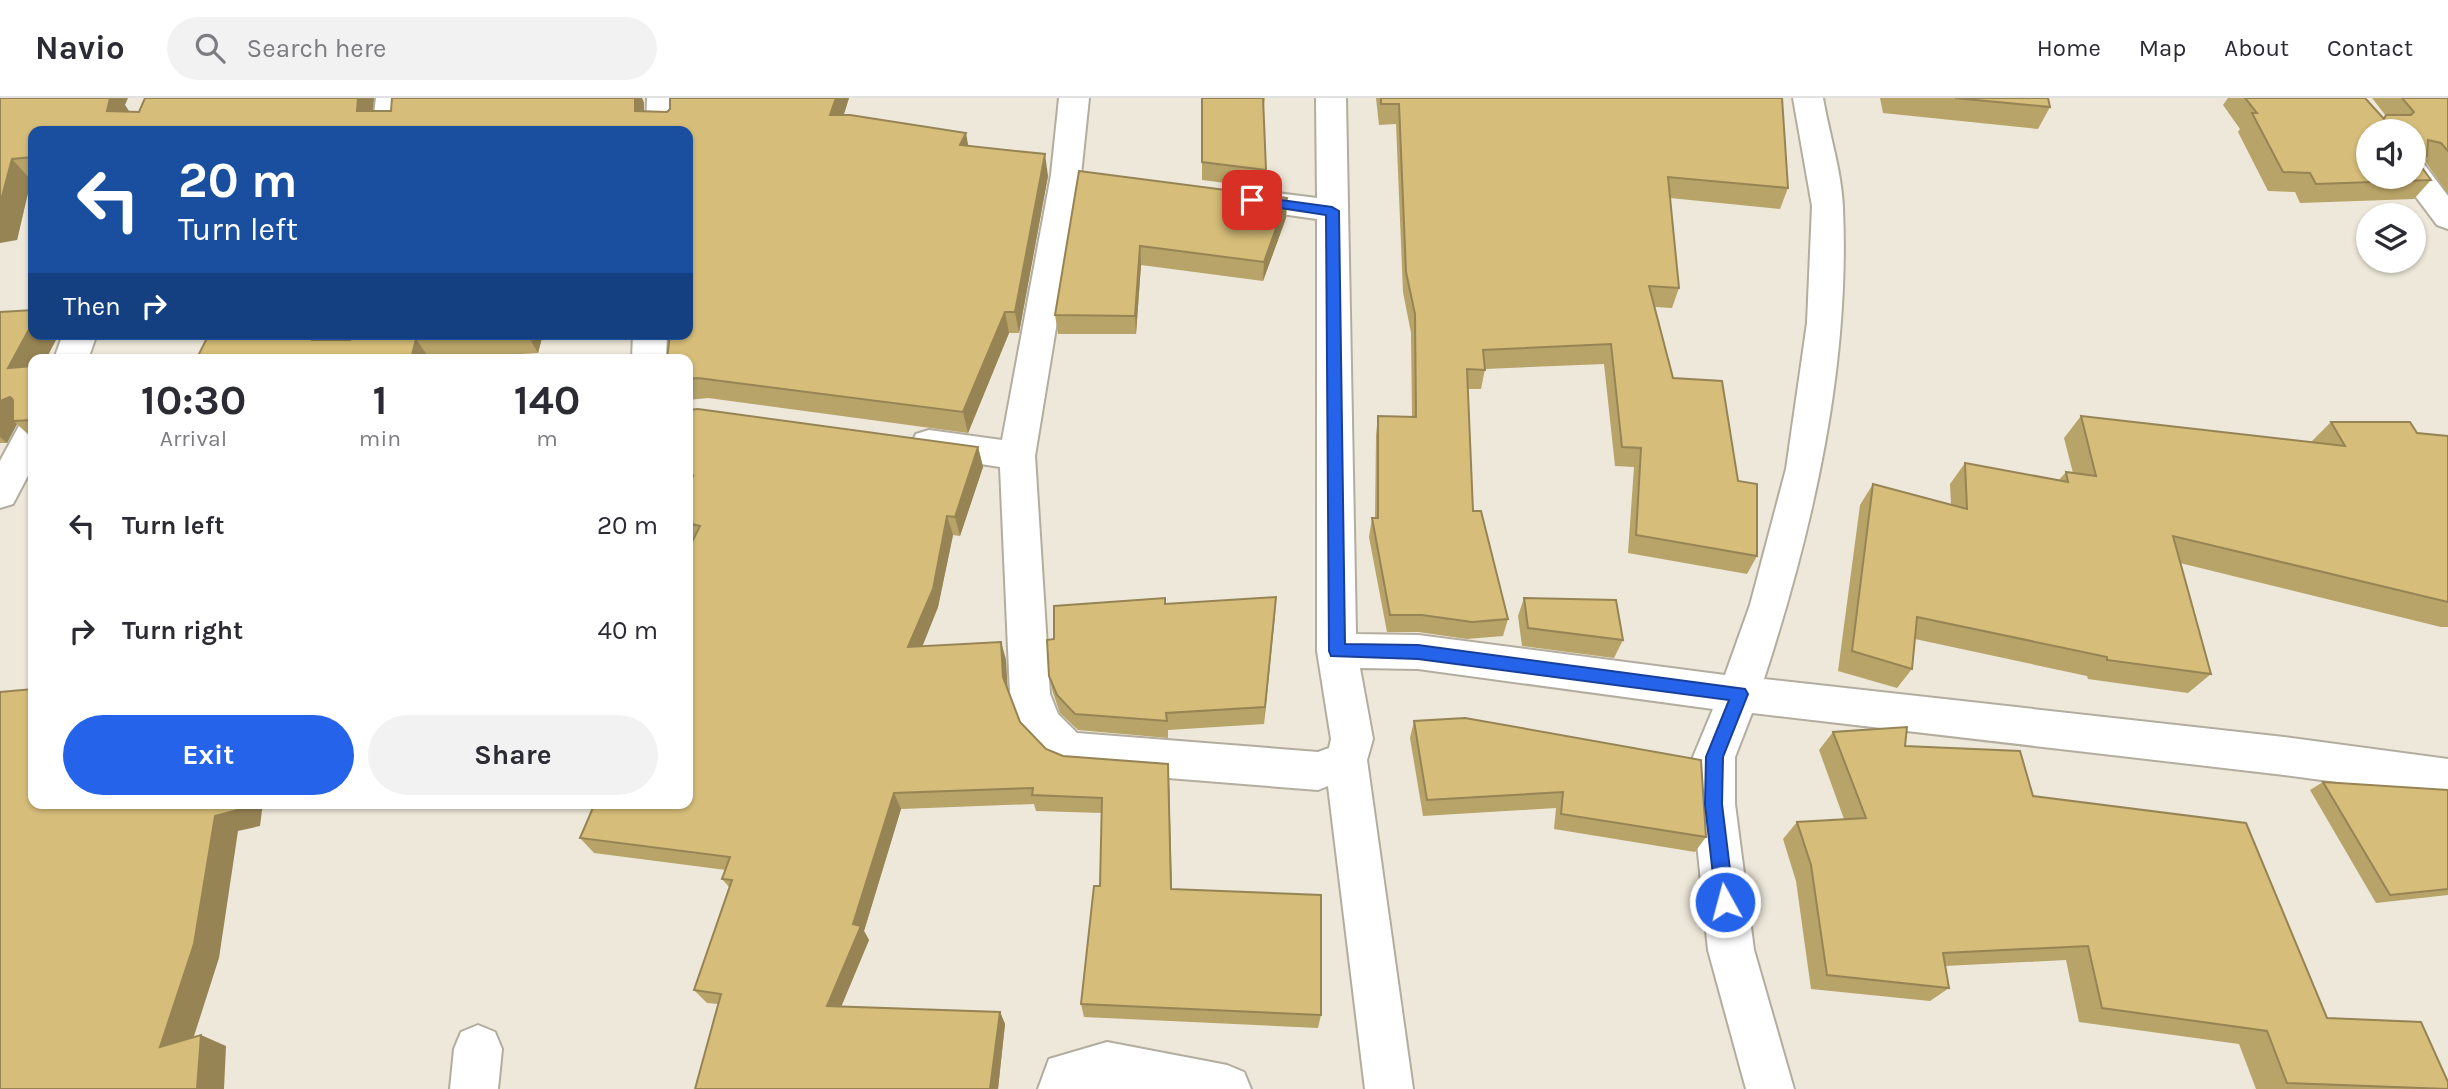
<!DOCTYPE html>
<style>
body{margin:0;font-family:Karla,sans-serif;background:#f2f2f3;color:#2b2b33;height:100vh;display:flex;flex-direction:column;font-size:26px;white-space:nowrap}
*{box-sizing:border-box;margin:0}
p{font-size:23px;color:#7c7c81}
.icon{flex:none;width:38px;height:38px;fill:none;stroke:currentColor;stroke-width:2;stroke-linecap:round;stroke-linejoin:round}
.map{position:relative;flex:1;overflow:hidden}
.details{position:absolute;left:28px;top:256px;width:665px;height:455px;display:flex;flex-direction:column;background:#fff;border-radius:14px;box-shadow:0 2px 5px #0004}
.details>*{flex:none}
.top-card{position:absolute;left:28px;top:28px;width:665px;height:214px;border-radius:14px;box-shadow:0 2px 5px #0004;background:#1a4fa0;color:#fff;overflow:hidden}
.tools{position:absolute;left:2356px;top:21px;display:grid;gap:14px}
.tools a{display:grid;place-items:center;width:70px;height:70px;border-radius:50%;background:#fff;box-shadow:0 2px 5px #0004;font-size:35px}
.pin{position:absolute;display:grid;place-items:center;width:60px;height:60px;color:#fff;margin:-30px;border-radius:14px;box-shadow:0 4px 10px #0006}
.me{position:absolute;width:77px;margin:-38px;rotate:353deg;stroke-linejoin:round;filter:drop-shadow(0 0 5px #0008)}
.turn{display:flex;align-items:center;gap:24px;height:147px;padding:0 35px;font-size:32px}
.turn .icon{width:91px;height:91px;stroke-width:2.5}
.turn b{display:block;font-size:49px;line-height:60px}
.then{display:flex;align-items:center;height:66px;padding:0 35px;background:#0003;gap:14px;font-size:26px}
.eta{display:flex;justify-content:space-evenly;align-items:center;height:119px;text-align:center}
.eta b{font-size:42px;font-weight:700;line-height:49px}
.primary-button{display:flex;gap:14px;margin-top:auto;padding:14px 35px}
.primary-button a{flex:1;height:80px;border-radius:42px;background:#2563eb;color:#fff;font-size:28px;font-weight:700;line-height:80px;text-align:center}
.primary-button a+a{background:#f2f2f3;color:#2b2b33}
ul{padding:0;list-style:none}
li{display:flex;align-items:center;gap:21px;height:105px;padding:0 35px}
li div{flex:1}
li b{display:block;font-size:26px}
li em{font-style:normal}
header{display:flex;align-items:center;gap:42px;box-sizing:border-box;height:98px;padding:0 35px;background:#fff;border-bottom:2px solid #e1e1e2}
header strong{font-size:33px}
nav{display:flex;gap:38px;margin-inline-start:auto;font-size:24px}
.search{width:490px;height:63px;background:#f2f2f3;display:flex;align-items:center;gap:18px;box-sizing:border-box;padding:0 24px;border-radius:38px;color:#7c7c81;font-size:26px}
.map>svg:first-child{display:block}
.lines{fill:none;stroke-linecap:round;stroke-linejoin:round}
.minor-casing{stroke:#b2ad9f;stroke-width:4}
.minor{fill:#fff;fill-rule:evenodd}
.wall{fill:#b8a368}
.shaded-wall{fill:#968455}
.building{fill:#d6bd79;stroke:#968455;stroke-width:2;fill-rule:evenodd}
.route{fill:#2563eb;stroke:#184099;stroke-width:2}
</style>
<header>
<strong>Navio</strong>
<div class="search"><svg class="icon" aria-label="search" viewBox="0 0 24 24"><circle cx="10" cy="10" r="6"/><path d="M15 15l6 6"/></svg>Search here</div>
<nav><a>Home</a><a>Map</a><a>About</a><a>Contact</a></nav>
</header>
<div class="map">
<svg width="2448" height="991" viewBox="0 0 2448 991">
<rect width="100%" height="100%" fill="#ede8d9"/>
<g class="lines">
<!-- minor casing -->
<g class="minor-casing">
<g id="minor">
<polygon points="376,0 406,0 402,33 372,33"/>
<polygon points="647,0 677,0 676,33 646,33"/>
<path d="M1059 0H1089L1081 77 1035 358 1050 596 1058 616 1077 635 1318 654 1329 650 1331 641 1317 553V121L1237 110 1226 107 1222 100 1226 93 1237 90 1317 100 1316 0H1346L1356 536 1418 537 1725 577 1750 507 1786 371 1807 225 1812 108 1793 0H1823C1829 35 1842 75 1843 110 1850 270 1813 430 1764 581L2284 639 2448 661V699L2284 677 1752 615 1735 659V706L1754 852 1794 991H1746L1708 852 1693 706V659L1713 611 1418 571 1360 570 1373 641 1367 662 1413 991H1365L1328 688 1318 692 1067 672 1052 666 1027 640 1010 596 1000 369 916 356 911 346 916 336 929 332 1002 342 1051 77Z"/>
<polygon points="2413,63 2424,66 2448,98 2448,131 2437,127 2401,79 2413,79"/>
<polygon points="63,236 97,236 88,261 54,261"/>
<polygon points="633,236 667,236 666,261 632,261"/>
<polygon points="33,322 33,368 13,406 0,410 0,363 20,326"/>
<polygon points="478,927 495,934 502,951 498,991 450,991 454,951 461,934"/>
<polygon points="1107,944 1227,967 1244,974 1251,991 1038,991 1049,961"/>
</g>
</g>
<!-- minor -->
<use href="#minor" class="minor"/>
</g>
<!-- wall -->
<g class="wall">
<polygon points="0,0 125,7 129,14 139,14 374,0 373,13 391,13 392,0 642,0 644,5 644,13 667,14 849,0 843,17 969,48 1048,78 1019,235 1009,235 968,335 708,300 688,302 688,33 33,33 33,82 31,82 17,142"/>
<polygon points="1202,0 1265,0 1263,13 1266,72 1265,90 1202,82"/>
<polygon points="1376,0 1782,0 1788,90 1780,111 1670,100 1679,190 1672,210 1655,209 1673,280 1738,383 1757,458 1747,476 1628,455 1634,369 1615,368 1604,266 1485,271 1481,291 1468,291 1473,413 1508,521 1503,538 1467,541 1418,534 1387,534 1369,439 1372,420 1375,420 1376,337 1378,318 1412,319 1411,235 1403,194 1396,26 1379,27"/>
<polygon points="1880,0 2048,0 2050,9 2038,31 1883,15"/>
<polygon points="2228,0 2365,0 2383,20 2386,18 2372,0 2448,0 2448,96 2425,63 2422,63 2419,66 2431,82 2414,101 2300,105 2295,94 2268,93 2238,34 2240,31 2223,7"/>
<polygon points="1079,73 1287,100 1286,120 1263,183 1141,167 1136,236 1058,236 1055,217"/>
<polygon points="0,214 33,236 59,236 46,261 33,261 33,341 17,326 7,345 0,345"/>
<polygon points="352,236 545,236 543,236 538,255 441,261 157,261 198,258 333,242 350,242"/>
<polygon points="688,312 978,349 983,369 960,438 953,437 938,509 922,548 1001,544 1006,562 1007,591 1020,624 1046,651 1063,658 1169,683 1172,791 1321,917 1318,930 1084,919 1081,906 1100,788 1102,715 1036,713 1034,706 901,711 864,833 869,842 841,909 1000,914 1005,926 998,991 695,991 718,906 707,905 694,892 729,789 722,781 726,772 594,755 580,740 688,705 692,443 688,443"/>
<polygon points="2081,318 2311,344 2331,324 2448,338 2448,529 2441,529 2180,465 2211,576 2188,595 2088,581 2087,578 1915,541 1912,571 1897,590 1838,573 1860,407 1873,386 1951,407 1950,386 1965,365 2059,382 2066,374 2073,375 2064,340"/>
<polygon points="1276,499 1264,626 1168,632 1168,640 1078,632 1060,615 1053,595 1049,578 1054,541 1165,506"/>
<polygon points="1524,500 1623,542 1614,560 1522,548 1518,518"/>
<polygon points="1414,623 1706,739 1695,754 1554,731 1556,710 1423,718 1410,640"/>
<polygon points="1833,634 1905,648 2033,698 2327,920 2448,991 2256,991 2239,946 2079,924 2066,862 1945,868 1949,890 1930,903 1811,891 1796,783 1783,741 1797,724 1844,721 1819,652"/>
<polygon points="2323,684 2448,692 2448,797 2376,805 2310,692"/>
</g>
<!-- shaded-wall -->
<g class="shaded-wall">
<polygon points="110,0 128,0 125,7 129,13 124,33 107,13"/>
<polygon points="358,0 374,0 370,33 357,13"/>
<polygon points="635,0 642,0 644,5 644,33 635,13"/>
<polygon points="836,0 849,0 837,39 830,17"/>
<polygon points="966,35 970,57 960,47"/>
<polygon points="1045,56 1048,78 1019,235 1015,214"/>
<polygon points="2427,58 2413,73 2415,60"/>
<polygon points="12,61 31,82 17,142 0,145 0,106"/>
<polygon points="1287,100 1286,120 1263,183 1264,164"/>
<polygon points="1140,148 1141,167 1136,236 1135,218"/>
<polygon points="1005,214 1009,235 968,335 963,314"/>
<polygon points="33,224 33,236 59,236 46,261 33,261 33,285 8,270"/>
<polygon points="313,236 335,236 328,261 312,242"/>
<polygon points="527,236 543,236 538,255"/>
<polygon points="416,241 430,261 411,261"/>
<polygon points="10,299 32,319 13,323 17,326 7,345 0,339 0,303"/>
<polygon points="978,349 983,369 960,438 955,419"/>
<polygon points="947,418 953,437 938,509 915,567 908,549"/>
<polygon points="1276,499 1275,517 1264,626 1265,609"/>
<polygon points="1001,544 1006,562 1008,597 1003,579"/>
<polygon points="1168,666 1169,683 1172,806 1171,791"/>
<polygon points="894,695 901,711 864,833 869,842 836,921 827,908"/>
<polygon points="239,705 263,705 260,728 238,733 219,860 187,960 160,949 215,718"/>
<polygon points="1000,914 1005,926 998,991 990,991"/>
<polygon points="201,937 226,948 224,991 197,991"/>
</g>
<!-- building -->
<g class="building">
<polygon points="0,0 110,0 107,13 139,14 145,0 358,0 357,13 391,13 392,0 635,0 635,13 667,14 670,11 670,0 836,0 830,17 850,17 966,35 960,47 1045,56 1015,214 1005,214 963,314 698,280 688,281 688,261 667,261 670,236 688,236 688,33 33,33 33,59 12,61 0,106"/>
<polygon points="1202,0 1263,0 1266,72 1202,64"/>
<polygon points="1381,0 1782,0 1788,90 1668,79 1679,190 1649,188 1673,280 1722,283 1738,383 1757,386 1757,458 1636,437 1641,350 1622,349 1611,246 1483,252 1485,272 1467,271 1473,413 1481,413 1508,521 1472,524 1422,517 1390,517 1372,420 1378,420 1378,318 1416,319 1415,216 1406,174 1399,6 1381,6"/>
<polygon points="1955,0 2048,0 2050,9"/>
<path d="M2245 0H2365L2384 21 2386 17H2411L2414 14 2402 0H2448V53L2441 45 2428 42 2427 58 2415 60 2431 82 2316 86 2310 75 2283 74 2252 15H2257ZM2368 33H2413V79H2368Z"/>
<polygon points="1079,73 1287,100 1264,164 1140,148 1135,218 1055,217"/>
<polygon points="33,212 33,224 8,270 33,268 33,322 13,323 13,302 10,299 0,303 0,214"/>
<polygon points="209,236 313,236 312,242 350,242 352,236 487,236 416,241 411,261 157,261 198,258"/>
<polygon points="698,311 978,349 955,419 947,418 933,491 908,549 1001,544 1003,579 1020,624 1046,651 1063,658 1168,666 1171,791 1321,797 1321,917 1081,906 1094,788 1100,788 1102,700 1032,697 1033,690 894,695 853,826 861,828 827,908 1000,914 990,991 695,991 721,896 694,892 732,782 722,781 730,759 580,740 595,705 688,705 688,452 700,428 688,425 688,388 693,378 688,379 688,312"/>
<polygon points="2081,318 2345,348 2331,324 2410,324 2417,335 2448,338 2448,504 2173,438 2211,576 2107,562 2107,559 1917,519 1912,571 1852,553 1873,386 1967,411 1965,365 2068,384 2066,374 2096,378"/>
<polygon points="1276,499 1265,609 1166,615 1167,623 1075,616 1057,597 1049,578 1047,542 1054,541 1054,508 1165,500 1165,506"/>
<polygon points="1524,500 1616,502 1623,542 1528,530"/>
<polygon points="33,591 33,705 239,705 238,712 215,718 194,846 160,949 201,937 197,991 0,991 0,594"/>
<polygon points="1465,620 1701,662 1706,739 1561,716 1563,694 1427,702 1414,623"/>
<polygon points="1907,629 1905,648 2020,653 2033,698 2246,725 2327,920 2421,924 2448,984 2448,991 2287,985 2267,933 2102,910 2088,848 1943,855 1949,890 1827,877 1811,767 1797,724 1866,720 1833,634"/>
<polygon points="2323,684 2448,692 2448,791 2390,797"/>
</g>
<!-- route -->
<polygon class="route" points="1252,98 1332,109 1339,113 1345,546 1418,547 1745,591 1748,596 1723,659 1722,706 1734,804 1731,810 1725,812 1718,810 1716,804 1705,706 1706,659 1729,602 1418,561 1331,558 1329,553 1326,117 1248,105 1246,102"/>
</svg>
<div class="tools">
<a><svg class="icon" aria-label="sound" viewBox="0 0 24 24"><path d="M4 9h4l5-4v14l-5-4H4zM17 9q2 3 0 6"/></svg></a>
<a><svg class="icon" aria-label="layers" viewBox="0 0 24 24"><path d="M12 4l9 5-9 5-9-5zM3 14l9 5 9-5"/></svg></a>
</div>
<div class="pin" style="left:1252px;top:102px;background:#d93025"><svg class="icon" aria-label="arrive" viewBox="0 0 24 24"><path d="M6 21V4h12l-3 4 3 4H6"/></svg></div>
<svg class="me" style="left:1725px;top:804px" viewBox="-20 -20 40 40"><circle r="17" fill="#2563eb" stroke="#fff" stroke-width="3"/><path d="M0-11L8 9 0 5-8 9z" fill="#fff"/></svg>
<div class="top-card">
<div class="turn"><svg class="icon" aria-label="left" viewBox="0 0 24 24"><path d="M17 20v-9H6M10 6l-5 5 5 5"/></svg><div><b>20 m</b>Turn left</div></div>
<div class="then">Then<svg class="icon" aria-label="right" viewBox="0 0 24 24"><path d="M7 20v-9h11M14 6l5 5-5 5"/></svg></div>
</div>
<section class="details">
<div class="eta">
<div><b>10:30</b><p>Arrival</p></div>
<div><b>1</b><p>min</p></div>
<div><b>140</b><p>m</p></div>
</div>
<ul>
<li><svg class="icon" aria-label="left" viewBox="0 0 24 24"><path d="M17 20v-9H6M10 6l-5 5 5 5"/></svg><div><b>Turn left</b></div><em>20 m</em></li>
<li><svg class="icon" aria-label="right" viewBox="0 0 24 24"><path d="M7 20v-9h11M14 6l5 5-5 5"/></svg><div><b>Turn right</b></div><em>40 m</em></li>
</ul>
<div class="primary-button"><a>Exit</a><a>Share</a></div>
</section>
</div>
